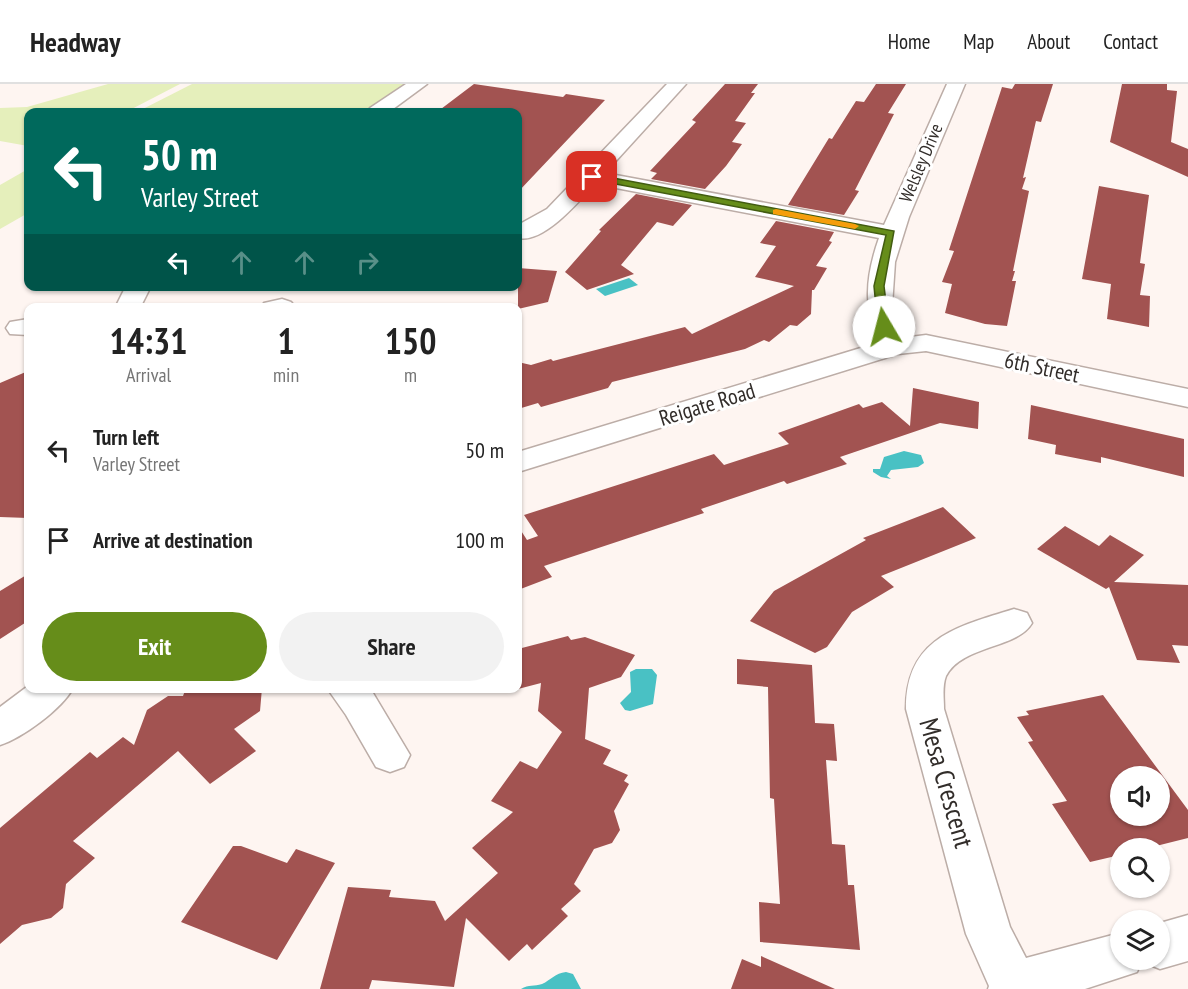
<!DOCTYPE html>
<style>
body{margin:0;font-family:"PT Sans Narrow",sans-serif;background:#f2f2f2;color:#222;height:100vh;display:flex;flex-direction:column;font-size:22px;white-space:nowrap}
*{box-sizing:border-box;margin:0}
p{font-size:20px;color:#767676}
.icon{flex:none;width:33px;height:33px;fill:none;stroke:currentColor;stroke-width:2;stroke-linecap:round;stroke-linejoin:round}
.map{position:relative;flex:1;overflow:hidden}
.drawer{position:absolute;left:24px;top:219px;width:498px;height:390px;display:flex;flex-direction:column;background:#fff;border-radius:12px;box-shadow:0 2px 4px #0004}
.drawer>*{flex:none}
.top-card{position:absolute;left:24px;top:24px;width:498px;height:183px;border-radius:12px;box-shadow:0 2px 4px #0004;background:#00695c;color:#fff;overflow:hidden}
.fabs{position:absolute;left:1110px;top:682px;display:grid;gap:12px}
.fabs a{display:grid;place-items:center;width:60px;height:60px;border-radius:50%;background:#fff;box-shadow:0 2px 4px #0004;font-size:30px}
.pin{position:absolute;display:grid;place-items:center;width:51px;height:51px;color:#fff;margin:-26px;border-radius:12px;box-shadow:0 3px 9px #0006}
.me{position:absolute;width:66px;margin:-33px;rotate:352deg;stroke-linejoin:round;filter:drop-shadow(0 0 4px #0008)}
.turn{display:flex;align-items:center;gap:21px;height:126px;padding:0 18px;font-size:27px}
.turn .icon{width:78px;height:78px;stroke-width:2.5}
.turn b{display:block;font-size:42px;line-height:51px}
.lanes{display:flex;align-items:center;height:57px;padding:0 18px;background:#0003;justify-content:center;gap:30px;direction:ltr}
.lanes .off{opacity:.35}
.eta{display:flex;justify-content:space-evenly;align-items:center;height:102px;text-align:center}
.eta b{font-size:36px;font-weight:700;line-height:42px}
.primary-button{display:flex;gap:12px;margin-top:auto;padding:12px 18px}
.primary-button a{flex:1;height:69px;border-radius:36px;background:#668d1a;color:#fff;font-size:24px;font-weight:700;line-height:69px;text-align:center}
.primary-button a+a{background:#f2f2f2;color:#222}
ul{padding:0;list-style:none}
li{display:flex;align-items:center;gap:18px;height:90px;padding:0 18px}
li div{flex:1}
li b{display:block;font-size:22px}
li em{font-style:normal}
header{display:flex;align-items:center;gap:36px;box-sizing:border-box;height:84px;padding:0 30px;background:#fff;border-bottom:2px solid #e0e0e0}
header strong{font-size:28px}
nav{display:flex;gap:33px;margin-inline-start:auto;font-size:21px}
.map>svg:first-child{display:block}
.green{fill:#e5efbb}
.water{fill:#49c1c4}
.building{fill:#a25351;fill-rule:evenodd}
.lines{fill:none;stroke-linecap:round;stroke-linejoin:round}
.minor-casing{stroke:#bcada7;stroke-width:3}
.tertiary-casing{stroke:#bcada7;stroke-width:3}
.minor{fill:#fff;fill-rule:evenodd}
.tertiary{fill:#fff;fill-rule:evenodd}
.route{fill:#668d1a;stroke:#425c11;stroke-width:1.5}
.slow{fill:#f59e0b}
.labels{text-anchor:middle;stroke-width:6;stroke-linejoin:round;paint-order:stroke}
.far-street-label{font-size:18px;fill:#322d2a;stroke:#fff}
.street-label{font-size:22px;fill:#322d2a;stroke:#fff}
.near-street-label{font-size:27px;fill:#322d2a;stroke:#fff}
</style>
<header>
<strong>Headway</strong>
<nav><a>Home</a><a>Map</a><a>About</a><a>Contact</a></nav>
</header>
<div class="map">
<svg width="1188" height="905" viewBox="0 0 1188 905">
<rect width="100%" height="100%" fill="#fef5f1"/>
<!-- green -->
<g class="green">
<polygon points="108,0 180,0 126,28 28,28 28,62 0,57 0,24 27,23"/>
<polygon points="192,0 406,0 364,28 137,28"/>
<polygon points="28,85 28,129 0,145 0,101"/>
</g>
<!-- water -->
<g class="water">
<polygon points="629,194 638,201 605,212 596,205"/>
<polygon points="904,367 921,371 924,379 918,383 891,386 887,392 891,395 881,393 873,388 873,385 880,385 884,373"/>
<polygon points="636,585 652,585 657,591 653,620 630,627 625,626 620,619 631,608 630,588"/>
<path d="M566 888 573 890 581 905H521C529 900 534 903 542 900 551 896 555 889 566 888Z"/>
</g>
<!-- building -->
<g class="building">
<polygon points="474,0 563,13 566,10 605,16 518,108 518,28 437,28"/>
<polygon points="725,0 758,0 751,9 755,9 735,37 746,39 732,58 742,60 726,82 705,105 651,95 657,89 650,87 696,38 692,36"/>
<polygon points="876,0 906,0 888,29 894,30 855,106 859,107 844,131 788,121 829,54 832,55 856,17 864,18"/>
<polygon points="1015,0 1053,0 1041,38 1036,37 1023,94 1026,93 1022,105 1029,107 1013,187 1015,187 1012,197 1016,197 1007,242 985,240 945,229 952,200 942,198 954,167 949,166 1002,3 1012,5"/>
<polygon points="1122,0 1167,0 1167,6 1177,7 1171,58 1188,65 1188,93 1110,58"/>
<polygon points="1099,102 1149,111 1140,179 1145,180 1140,211 1150,212 1149,243 1107,235 1111,200 1082,195"/>
<polygon points="636,110 692,121 673,142 657,138 621,181 634,190 587,206 565,188 601,147 599,146"/>
<polygon points="776,137 834,148 829,157 832,158 816,182 827,184 814,206 812,206 811,230 797,242 790,241 769,258 764,256 745,265 612,298 608,304 541,323 538,319 518,325 518,278 531,281 551,275 553,277 685,243 692,250 794,202 755,193 776,162 760,159"/>
<polygon points="518,184 557,187 548,218 518,225"/>
<polygon points="28,287 28,434 0,433 0,299"/>
<polygon points="913,304 979,318 978,345 940,339 840,373 847,380 787,400 784,397 701,425 704,429 544,482 552,493 518,506 518,442 527,456 538,452 524,431 714,370 724,381 789,360 778,349 859,320 863,324 882,318 910,342"/>
<polygon points="1031,321 1184,355 1184,393 1101,373 1101,379 1055,370 1056,361 1028,355"/>
<polygon points="943,423 976,454 881,492 894,503 852,528 827,563 815,569 750,537 774,507 866,456 863,454"/>
<polygon points="1065,442 1099,462 1110,451 1144,471 1114,498 1188,501 1188,562 1172,561 1180,579 1137,576 1109,503 1106,505 1037,465"/>
<polygon points="28,490 28,537 0,555 0,507"/>
<polygon points="568,552 571,556 585,553 635,571 621,593 589,604 585,655 611,666 603,680 628,691 624,697 629,700 614,727 620,746 612,759 594,765 574,800 581,807 561,825 568,832 532,866 527,860 509,877 466,834 454,903 372,896 369,905 320,905 348,803 391,806 389,813 435,817 445,837 498,789 472,764 513,728 491,717 520,677 537,685 562,648 538,627 541,599 518,605 518,565"/>
<polygon points="737,575 812,581 815,639 834,640 837,677 826,676 832,760 845,761 848,801 854,801 860,866 760,858 759,818 780,820 774,715 770,714 768,603 737,600"/>
<polygon points="186,604 262,604 260,627 234,645 256,667 210,700 178,667 73,757 95,774 66,800 63,824 51,834 22,841 0,860 0,744 90,668 97,674 123,653 134,661 147,626 168,612 183,612"/>
<path d="M1103 611 1188 726V754L1144 765H1120V771L1090 778 1052 720 1067 717 1028 658 1033 657 1017 633 1029 631 1026 627ZM1120 693H1160V732H1120Z"/>
<polygon points="233,762 241,762 287,779 296,765 335,779 277,876 181,838"/>
<polygon points="761,872 835,905 731,905 742,875 761,883"/>
</g>
<g class="lines">
<!-- minor casing -->
<g class="minor-casing">
<g id="minor">
<polygon points="406,0 427,0 389,28 368,28 370,24"/>
<path d="M667 0H686L605 89 884 141 947 0H965L909 133 895 178 892 222 898 242 909 262 905 268 896 270 887 268C861 231 865 194 879 154L595 100C579 117 544 160 518 154V141L547 125Z"/>
<polygon points="126,202 151,202 140,224 115,224"/>
<polygon points="282,215 291,218 295,223 261,224 264,219"/>
<polygon points="28,235 28,251 10,250 6,244 10,238"/>
<path d="M1014 525 1027 529 1032 539C1017 565 962 561 946 592 942 602 944 615 944 625L1010 843 1026 874 1120 849V876H1142L1137 888 1085 905H988L989 902 966 850 906 625C906 554 956 543 1014 525Z"/>
<polygon points="327,604 370,604 410,671 404,683 390,688 376,683 346,631"/>
<polygon points="1188,831 1188,877 1160,885 1143,878 1143,876 1160,876 1160,839"/>
</g>
</g>
<!-- tertiary casing -->
<g class="tertiary-casing">
<g id="tertiary">
<polygon points="926,251 1188,305 1188,323 926,267 898,270 518,388 518,368 887,256"/>
<path d="M28 602V604H73C62 625 22 654 0 661V623Z"/>
</g>
</g>
<!-- minor -->
<use href="#minor" class="minor"/>
<!-- tertiary -->
<use href="#tertiary" class="tertiary"/>
</g>
<!-- route -->
<polygon class="route" points="592,90 894,147 884,202 889,243 884,247 878,243 874,202 886,151 589,95"/>
<!-- slow -->
<polygon class="slow" points="776,125 855,140 859,142 855,145 773,130 773,126"/>
<g class="labels">
<!-- far-street labels -->
<g class="far-street-label">
<text transform="translate(921 79) rotate(-67)" y="6">Welsley Drive</text>
</g>
<!-- street labels -->
<g class="street-label">
<text transform="translate(1042 283) rotate(12)" y="8">6th Street</text>
<text transform="translate(707 320) rotate(-17)" y="8">Reigate Road</text>
</g>
<!-- near-street labels -->
<g class="near-street-label">
<text transform="translate(946 699) rotate(74)" y="9">Mesa Crescent</text>
</g>
</g>
</svg>
<div class="fabs">
<a><svg class="icon" aria-label="sound" viewBox="0 0 24 24"><path d="M4 9h4l5-4v14l-5-4H4zM17 9q2 3 0 6"/></svg></a>
<a><svg class="icon" aria-label="search" viewBox="0 0 24 24"><circle cx="10" cy="10" r="6"/><path d="M15 15l6 6"/></svg></a>
<a><svg class="icon" aria-label="layers" viewBox="0 0 24 24"><path d="M12 4l9 5-9 5-9-5zM3 14l9 5 9-5"/></svg></a>
</div>
<div class="pin" style="left:592px;top:93px;background:#d93025"><svg class="icon" aria-label="arrive" viewBox="0 0 24 24"><path d="M6 21V4h12l-3 4 3 4H6"/></svg></div>
<svg class="me" style="left:884px;top:243px" viewBox="-20 -20 40 40"><circle r="19" fill="#fff"/><path d="M0-13L10 11 0 6-10 11z" fill="#668d1a"/></svg>
<div class="top-card">
<div class="turn"><svg class="icon" aria-label="left" viewBox="0 0 24 24"><path d="M17 20v-9H6M10 6l-5 5 5 5"/></svg><div><b>50 m</b>Varley Street</div></div>
<div class="lanes"><svg class="icon" aria-label="left" viewBox="0 0 24 24"><path d="M17 20v-9H6M10 6l-5 5 5 5"/></svg><svg class="icon off" aria-label="ahead" viewBox="0 0 24 24"><path d="M12 20V5M6 11l6-6 6 6"/></svg><svg class="icon off" aria-label="ahead" viewBox="0 0 24 24"><path d="M12 20V5M6 11l6-6 6 6"/></svg><svg class="icon off" aria-label="right" viewBox="0 0 24 24"><path d="M7 20v-9h11M14 6l5 5-5 5"/></svg></div>
</div>
<section class="drawer">
<div class="eta">
<div><b>14:31</b><p>Arrival</p></div>
<div><b>1</b><p>min</p></div>
<div><b>150</b><p>m</p></div>
</div>
<ul>
<li><svg class="icon" aria-label="left" viewBox="0 0 24 24"><path d="M17 20v-9H6M10 6l-5 5 5 5"/></svg><div><b>Turn left</b><p>Varley Street</p></div><em>50 m</em></li>
<li><svg class="icon" aria-label="arrive" viewBox="0 0 24 24"><path d="M6 21V4h12l-3 4 3 4H6"/></svg><div><b>Arrive at destination</b></div><em>100 m</em></li>
</ul>
<div class="primary-button"><a>Exit</a><a>Share</a></div>
</section>
</div>
